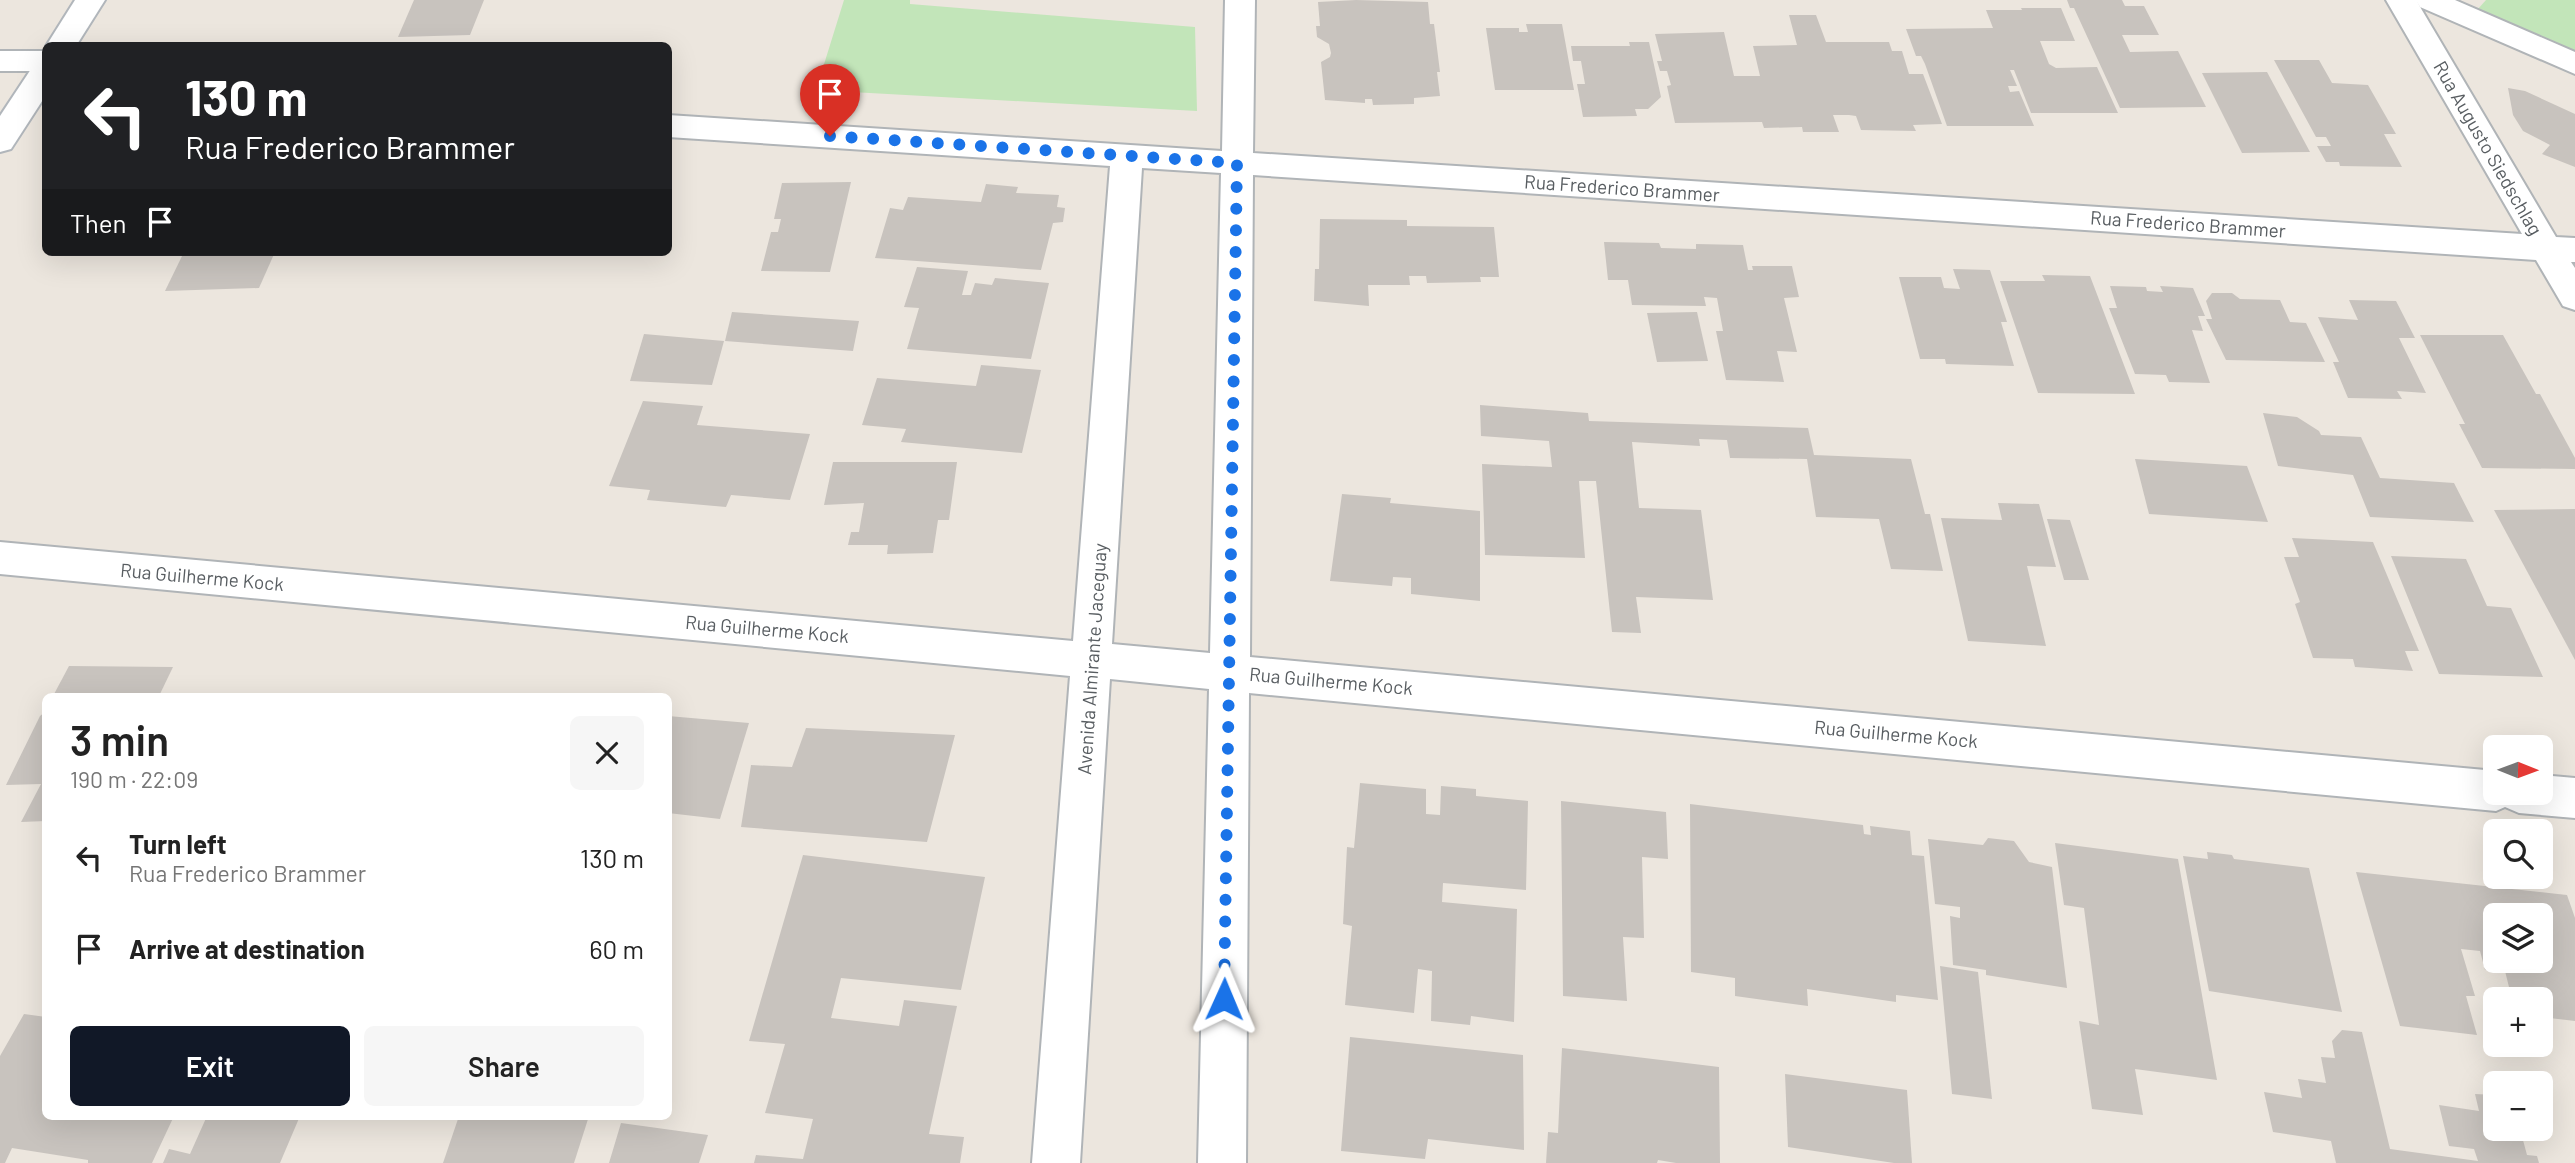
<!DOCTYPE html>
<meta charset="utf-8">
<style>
body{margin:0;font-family:Barlow,sans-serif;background:#f6f6f6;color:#222;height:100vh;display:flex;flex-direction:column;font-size:26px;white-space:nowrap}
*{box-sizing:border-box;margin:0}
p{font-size:23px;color:#767676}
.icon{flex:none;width:38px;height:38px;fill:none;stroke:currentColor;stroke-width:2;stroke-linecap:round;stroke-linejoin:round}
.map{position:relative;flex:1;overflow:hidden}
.sheet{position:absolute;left:42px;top:693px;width:630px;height:427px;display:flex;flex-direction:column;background:#fff;border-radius:10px;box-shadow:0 7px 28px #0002}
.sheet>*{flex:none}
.banner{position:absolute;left:42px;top:42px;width:630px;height:214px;border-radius:10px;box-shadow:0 7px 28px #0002;background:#202124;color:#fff;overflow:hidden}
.needle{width:46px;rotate:91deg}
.tools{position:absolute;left:2483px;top:735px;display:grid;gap:14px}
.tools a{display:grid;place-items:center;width:70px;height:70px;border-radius:10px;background:#fff;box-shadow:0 7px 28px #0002;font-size:35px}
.pin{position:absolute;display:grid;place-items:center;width:60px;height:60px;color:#fff;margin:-72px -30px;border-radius:50% 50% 50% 0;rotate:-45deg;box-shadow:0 0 7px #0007}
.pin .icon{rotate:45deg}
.me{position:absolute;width:77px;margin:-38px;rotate:1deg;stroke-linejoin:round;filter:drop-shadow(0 0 5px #0008)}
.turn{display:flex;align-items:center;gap:24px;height:147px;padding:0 28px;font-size:32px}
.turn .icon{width:91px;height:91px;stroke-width:2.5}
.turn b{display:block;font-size:49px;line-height:60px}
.then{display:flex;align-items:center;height:66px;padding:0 28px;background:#0003;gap:14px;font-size:26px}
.round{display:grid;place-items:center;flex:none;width:74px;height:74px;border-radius:10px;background:#f6f6f6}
.headline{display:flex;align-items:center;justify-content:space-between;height:119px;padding:0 28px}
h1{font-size:42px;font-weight:600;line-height:52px}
.action{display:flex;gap:14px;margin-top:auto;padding:14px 28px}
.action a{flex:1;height:80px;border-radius:10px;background:#111827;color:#fff;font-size:28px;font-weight:600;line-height:80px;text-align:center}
.action a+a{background:#f6f6f6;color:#222}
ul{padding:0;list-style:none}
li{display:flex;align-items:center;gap:21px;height:91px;padding:0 28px}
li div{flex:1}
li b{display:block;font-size:26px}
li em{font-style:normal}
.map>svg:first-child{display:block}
.green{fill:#c2e5b9}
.building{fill:#c8c3be;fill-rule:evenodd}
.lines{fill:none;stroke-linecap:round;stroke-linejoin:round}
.minor-casing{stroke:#b0b4b7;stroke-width:4}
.secondary-casing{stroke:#b1b6bb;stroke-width:4}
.minor{fill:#fff;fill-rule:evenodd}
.secondary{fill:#fff;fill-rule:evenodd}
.route{stroke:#1a73e8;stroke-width:12;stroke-dasharray:0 21.6}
.labels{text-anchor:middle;stroke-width:5;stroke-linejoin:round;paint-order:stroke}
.street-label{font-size:19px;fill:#585d61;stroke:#fff}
</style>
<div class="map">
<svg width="2575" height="1163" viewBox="0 0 2575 1163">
<rect width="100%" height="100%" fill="#ece6de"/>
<!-- green -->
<g class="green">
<polygon points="844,0 910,0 910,4 1195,27 1197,111 816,90"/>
<polygon points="2486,0 2575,0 2575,54 2478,9"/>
</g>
<!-- building -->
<g class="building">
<polygon points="414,0 484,0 470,35 398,37"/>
<polygon points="1356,0 1428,2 1430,24 1434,24 1440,72 1437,72 1440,96 1414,98 1414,104 1373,105 1372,99 1365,99 1365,103 1325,100 1321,62 1330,57 1331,53 1329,44 1317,37 1316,26 1320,26 1318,2"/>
<polygon points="2067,0 2122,0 2125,6 2144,6 2159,35 2122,35 2130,52 2178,51 2206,107 2120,108 2074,8 2070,8"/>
<polygon points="2021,8 2061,8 2075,41 2040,41 2049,64 2056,68 2097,67 2118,113 2031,113 2014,70 2010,70 2017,86 2008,86 2010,92 2019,91 2034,126 1947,126 1925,64 1921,56 1916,56 1906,29 1993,28 1986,10 2022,10"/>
<polygon points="1789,15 1816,15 1826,42 1889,42 1892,51 1902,51 1909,74 1923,74 1942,124 1913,125 1916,131 1861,130 1856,116 1849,115 1833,115 1839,132 1803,132 1802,127 1764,128 1762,122 1675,123 1667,86 1671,85 1667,71 1660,71 1657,61 1662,61 1655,34 1724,32 1734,76 1760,76 1753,46 1797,45"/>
<polygon points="1526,24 1562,24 1574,90 1495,90 1486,28 1519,28 1519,32 1528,32"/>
<polygon points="1629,42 1649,42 1661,97 1648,109 1635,109 1637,116 1583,117 1577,84 1585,84 1581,61 1573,61 1571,46 1630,46"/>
<polygon points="2274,60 2319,60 2332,83 2368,85 2396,134 2384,134 2402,167 2340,166 2339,162 2326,162 2317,146 2331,146 2326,137 2316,137"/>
<polygon points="2267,72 2310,152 2242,153 2202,73"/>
<polygon points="2508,88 2525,91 2575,114 2575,167 2542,154 2550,145 2523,131 2513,115"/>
<polygon points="851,182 830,272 761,271 771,232 778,232 781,219 774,219 782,183"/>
<polygon points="986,184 1018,187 1016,193 1059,195 1057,207 1065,208 1063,222 1053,223 1041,270 875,258 890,208 903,210 908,197 981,202"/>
<polygon points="1320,219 1407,220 1407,226 1494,227 1499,277 1480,277 1481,282 1427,283 1426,276 1409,276 1410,285 1368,285 1369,306 1314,301 1315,269 1319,269"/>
<polygon points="1604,242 1659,243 1661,248 1696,249 1696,244 1743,245 1748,270 1753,270 1752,266 1792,266 1799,297 1784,298 1797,352 1777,351 1784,382 1726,380 1716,331 1723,331 1717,298 1704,297 1706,306 1632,305 1628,280 1608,280"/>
<polygon points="184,252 275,252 259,288 165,291"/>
<polygon points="917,267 968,271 962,295 971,295 975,283 992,285 995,278 1049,283 1031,359 907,349 919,308 904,307"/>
<polygon points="1953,269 1990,270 2007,322 2001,322 2014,366 1946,364 1945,359 1920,359 1899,277 1941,277 1944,288 1960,289"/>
<polygon points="2042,275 2090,276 2135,394 2038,393 2000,281 2045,281"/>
<polygon points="2110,286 2146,287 2147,291 2163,292 2160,286 2193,288 2205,316 2198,316 2203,331 2192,330 2210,383 2169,382 2166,375 2135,374 2109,308 2117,308"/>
<polygon points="2212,293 2232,293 2240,299 2280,300 2290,322 2306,323 2325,362 2226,360 2206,319 2212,319 2206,301"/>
<polygon points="2349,300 2396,301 2415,338 2399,338 2426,393 2397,391 2402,399 2348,398 2333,362 2339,362 2318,317 2358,320"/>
<polygon points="732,312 859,321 853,351 725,341"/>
<polygon points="1697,312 1708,361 1657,362 1647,313"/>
<polygon points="644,334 724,341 712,385 630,381"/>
<polygon points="2420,335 2503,335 2536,394 2540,394 2575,458 2575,469 2482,468 2459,424 2465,424"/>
<polygon points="981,365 1041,370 1022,453 901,442 906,429 862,425 877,378 976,386"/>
<polygon points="643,401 703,406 697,425 810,434 790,500 731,495 726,507 647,500 650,490 609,486"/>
<polygon points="1480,405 1588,413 1589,421 1808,428 1814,455 1911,459 1925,514 1930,514 1943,571 1891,569 1879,519 1816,517 1807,459 1730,458 1727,440 1699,439 1700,446 1632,442 1639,508 1701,510 1713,600 1636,597 1641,633 1612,632 1596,481 1579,481 1585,558 1485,555 1482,464 1552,467 1549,441 1481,436"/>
<polygon points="2263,413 2297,417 2319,431 2321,435 2361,437 2380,478 2454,483 2474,522 2370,517 2353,475 2278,466"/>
<polygon points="2135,459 2247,466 2268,522 2149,514"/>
<polygon points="833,462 957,462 949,520 938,520 933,553 887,554 888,545 848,545 851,532 859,532 864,503 824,505"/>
<polygon points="1342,494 1391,498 1390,503 1480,511 1480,601 1411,594 1411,578 1393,577 1392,586 1330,581"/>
<polygon points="1998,503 2039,504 2056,567 2027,566 2046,646 1968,641 1941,518 2002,520"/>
<polygon points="2575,509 2575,660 2494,510"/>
<polygon points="2047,519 2070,520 2089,580 2064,580"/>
<polygon points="2292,538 2373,542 2419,651 2405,651 2413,671 2355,667 2353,659 2313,658 2295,604 2300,602 2284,557 2299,557"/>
<polygon points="2391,556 2466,559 2487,606 2511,608 2543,677 2439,674"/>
<polygon points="69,666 173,667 159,696 53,696"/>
<polygon points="46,711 46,821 21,822 41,784 6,785 40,716"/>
<polygon points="668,716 749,723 720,819 668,813"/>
<polygon points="806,728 955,735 927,842 741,827 751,765 792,767"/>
<polygon points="1360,783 1426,789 1426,814 1440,815 1441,786 1476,789 1476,796 1528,801 1526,890 1443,883 1442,902 1517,909 1514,1022 1471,1016 1470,1025 1431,1021 1432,971 1418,969 1414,1013 1345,1005 1352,926 1343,924 1347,847 1354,848"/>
<polygon points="1561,801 1666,812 1668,859 1642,857 1644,938 1623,937 1627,1001 1563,996"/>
<polygon points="1690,804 1863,825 1864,834 1871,835 1870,826 1910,831 1912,855 1924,856 1938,1000 1896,995 1896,1002 1807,989 1808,1006 1735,996 1735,978 1691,972"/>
<polygon points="1988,838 2014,841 2029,862 2052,867 2067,988 1986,975 1986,970 1953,965 1950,916 1960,918 1960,907 1935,904 1928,839 1983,845"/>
<polygon points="2055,843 2178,859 2217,1080 2135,1069 2143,1115 2092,1109 2079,1021 2099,1025 2084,908 2064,905"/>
<polygon points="2207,852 2232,855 2234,859 2309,868 2342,1012 2209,991 2183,856 2208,859"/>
<polygon points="803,855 985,877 961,990 841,978 831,1018 899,1026 904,1000 957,1006 929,1134 964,1137 960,1163 754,1163 756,1155 803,1159 813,1119 765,1113 785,1044 749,1041"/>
<path d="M2356 872 2567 895 2575 918V1021L2541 1017V999H2512L2505 971 2485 970 2480 951 2461 949 2475 996H2466L2477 1035 2400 1026ZM2496 915H2541V961H2496Z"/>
<polygon points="1940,966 1978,972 1992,1099 1952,1094"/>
<polygon points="24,1014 46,1017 46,1116 174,1116 152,1163 88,1163 88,1160 12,1148 5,1163 0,1163 0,1056"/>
<polygon points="2342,1030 2362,1032 2390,1149 2478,1161 2474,1149 2449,1146 2439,1105 2479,1111 2475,1094 2496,1095 2496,1129 2520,1129 2527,1155 2537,1156 2539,1163 2336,1163 2331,1141 2273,1132 2264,1092 2302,1098 2298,1079 2326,1083 2321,1057 2335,1058 2332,1041"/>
<polygon points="1350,1037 1523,1055 1524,1150 1428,1139 1425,1159 1341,1151"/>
<polygon points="1562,1048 1719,1067 1720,1163 1676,1163 1658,1160 1657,1163 1546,1163 1548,1132 1558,1133"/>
<polygon points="1785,1074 1907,1090 1912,1163 1894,1163 1788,1147"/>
<polygon points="207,1116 300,1116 280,1163 163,1163 169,1149 190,1154"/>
<polygon points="459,1116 589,1116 574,1163 443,1163"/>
<polygon points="621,1123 708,1135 699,1163 609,1163"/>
</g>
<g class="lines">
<!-- minor casing -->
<g class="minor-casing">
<g id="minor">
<path d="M1225 0H1255L1253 153 2522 234 2386 0H2455L2575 52V74L2420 7 2416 0 2556 237 2575 238V262H2571L2575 268V310L2563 306 2536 260 1253 175 1250 657 2496 771V793H2541V775L2575 778V818L2519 813 2505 807 2496 811 1249 693 1246 1163H1198L1209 689 1110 679 1080 1163H1032L1070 676 0 574V542L1073 641 1110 166 668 137V115L1222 151ZM1142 168 1221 173 1210 653 1112 644Z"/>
<rect x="0" y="51" width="46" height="20"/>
</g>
</g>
<!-- secondary casing -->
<g class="secondary-casing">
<g id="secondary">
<polygon points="75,0 105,0 76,46 46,46"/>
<polygon points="46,60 46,95 11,149 0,152 0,116 35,63"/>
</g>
</g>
<!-- minor -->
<use href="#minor" class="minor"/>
<!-- secondary -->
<use href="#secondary" class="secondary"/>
</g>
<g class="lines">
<!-- route -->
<polyline class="route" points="830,136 1237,163 1224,999"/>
</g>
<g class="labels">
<!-- street labels -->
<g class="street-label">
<text transform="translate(2488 148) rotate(60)" y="7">Rua Augusto Siedschlag</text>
<text transform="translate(1622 188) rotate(4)" y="7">Rua Frederico Brammer</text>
<text transform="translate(2188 224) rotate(4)" y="7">Rua Frederico Brammer</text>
<text transform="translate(202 577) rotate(5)" y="7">Rua Guilherme Kock</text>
<text transform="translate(767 629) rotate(5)" y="7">Rua Guilherme Kock</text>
<text transform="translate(1092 659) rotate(-86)" y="7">Avenida Almirante Jaceguay</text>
<text transform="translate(1331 681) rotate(5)" y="7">Rua Guilherme Kock</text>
<text transform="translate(1896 734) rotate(5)" y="7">Rua Guilherme Kock</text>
</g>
</g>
</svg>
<div class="tools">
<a><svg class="needle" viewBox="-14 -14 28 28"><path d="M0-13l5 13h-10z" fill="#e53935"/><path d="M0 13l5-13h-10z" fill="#767676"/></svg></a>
<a><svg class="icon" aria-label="search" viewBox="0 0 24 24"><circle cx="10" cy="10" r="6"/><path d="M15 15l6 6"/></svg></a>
<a><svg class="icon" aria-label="layers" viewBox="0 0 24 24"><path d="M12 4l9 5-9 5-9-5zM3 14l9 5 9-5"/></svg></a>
<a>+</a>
<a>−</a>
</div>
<div class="pin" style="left:830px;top:136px;background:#d93025"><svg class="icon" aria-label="arrive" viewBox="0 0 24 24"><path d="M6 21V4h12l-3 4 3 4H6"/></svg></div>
<svg class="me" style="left:1224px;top:999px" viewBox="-20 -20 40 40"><path d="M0-17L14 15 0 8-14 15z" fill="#1a73e8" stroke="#fff" stroke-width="4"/></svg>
<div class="banner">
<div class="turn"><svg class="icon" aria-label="left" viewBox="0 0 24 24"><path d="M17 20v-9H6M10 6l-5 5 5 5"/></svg><div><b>130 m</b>Rua Frederico Brammer</div></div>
<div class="then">Then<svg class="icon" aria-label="arrive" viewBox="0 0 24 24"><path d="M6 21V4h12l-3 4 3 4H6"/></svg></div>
</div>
<section class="sheet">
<div class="headline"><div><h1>3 min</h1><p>190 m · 22:09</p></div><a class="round"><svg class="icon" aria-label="close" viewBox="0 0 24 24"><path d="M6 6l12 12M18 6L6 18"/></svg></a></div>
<ul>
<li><svg class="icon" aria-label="left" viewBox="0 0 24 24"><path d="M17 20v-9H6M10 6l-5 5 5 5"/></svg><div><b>Turn left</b><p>Rua Frederico Brammer</p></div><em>130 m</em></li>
<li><svg class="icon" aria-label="arrive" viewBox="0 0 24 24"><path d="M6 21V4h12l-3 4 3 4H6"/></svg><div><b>Arrive at destination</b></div><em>60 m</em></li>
</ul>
<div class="action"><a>Exit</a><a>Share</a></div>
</section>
</div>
